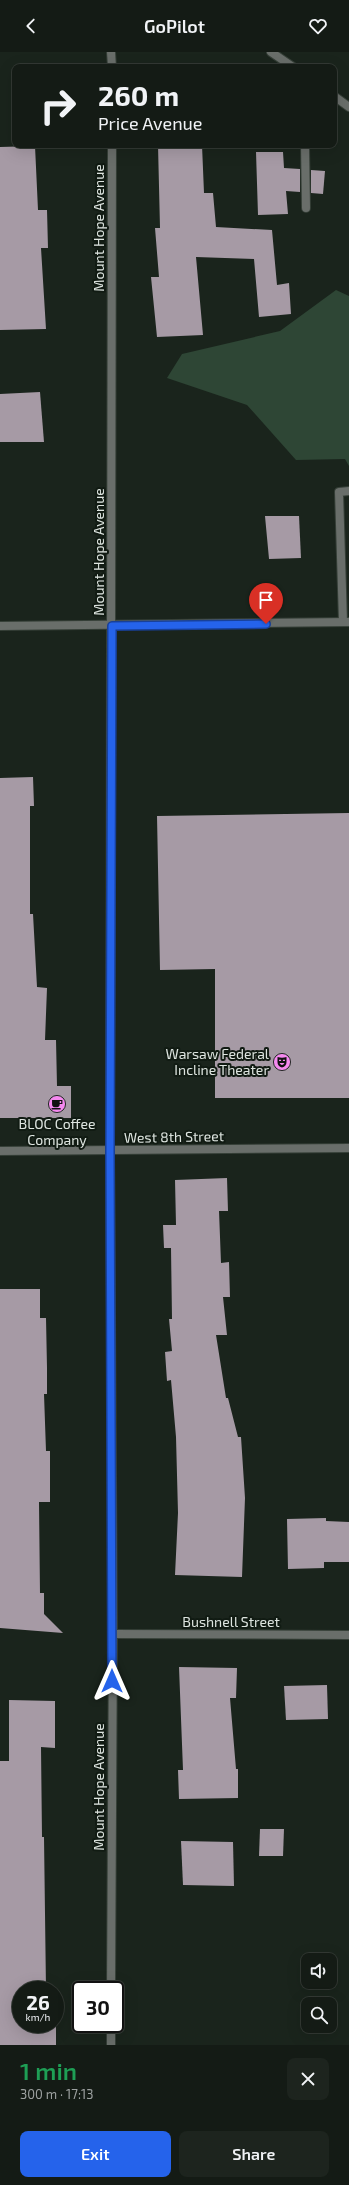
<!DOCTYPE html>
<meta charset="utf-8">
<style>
body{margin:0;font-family:"Exo 2",sans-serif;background:#1d241e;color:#f1f3f6;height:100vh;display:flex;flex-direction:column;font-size:15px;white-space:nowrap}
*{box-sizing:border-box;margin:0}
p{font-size:13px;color:#9da1a0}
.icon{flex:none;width:22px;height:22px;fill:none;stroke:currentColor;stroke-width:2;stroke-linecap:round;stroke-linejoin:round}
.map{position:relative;height:1993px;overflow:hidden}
.drawer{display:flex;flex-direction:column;background:#141b15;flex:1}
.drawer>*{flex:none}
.hud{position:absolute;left:12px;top:12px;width:325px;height:84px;border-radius:8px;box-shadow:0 4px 16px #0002,0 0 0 1px #333934;background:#141b15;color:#f1f3f6;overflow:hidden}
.tools{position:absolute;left:301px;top:1901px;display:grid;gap:8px}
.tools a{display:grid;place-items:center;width:36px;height:36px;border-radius:8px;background:#141b15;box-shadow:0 4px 16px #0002,0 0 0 1px #333934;font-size:20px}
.speed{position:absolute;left:12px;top:1929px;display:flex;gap:8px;font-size:20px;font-weight:700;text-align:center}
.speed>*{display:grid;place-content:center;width:52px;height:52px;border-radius:50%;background:#141b15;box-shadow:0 4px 16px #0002,0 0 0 1px #333934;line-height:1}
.speed small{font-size:10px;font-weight:400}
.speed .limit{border:2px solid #111;border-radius:6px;background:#fff;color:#111}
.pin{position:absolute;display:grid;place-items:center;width:34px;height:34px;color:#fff;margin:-41px -17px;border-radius:50% 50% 50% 0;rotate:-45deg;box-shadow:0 0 4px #0007}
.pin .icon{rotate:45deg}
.me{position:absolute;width:44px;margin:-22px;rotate:0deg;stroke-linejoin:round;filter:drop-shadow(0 0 3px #0008)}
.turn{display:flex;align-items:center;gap:14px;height:84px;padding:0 20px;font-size:18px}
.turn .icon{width:52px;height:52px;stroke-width:2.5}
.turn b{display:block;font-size:28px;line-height:34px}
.round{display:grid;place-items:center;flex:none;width:42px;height:42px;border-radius:8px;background:#1d241e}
.head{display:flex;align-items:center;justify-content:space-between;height:68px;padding:0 20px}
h1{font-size:24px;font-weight:600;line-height:30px;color:#1e9e55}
.cta{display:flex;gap:8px;margin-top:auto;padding:8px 20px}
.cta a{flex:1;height:46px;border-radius:8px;background:#2563eb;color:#fff;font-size:16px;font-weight:600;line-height:46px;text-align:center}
.cta a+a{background:#1d241e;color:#f1f3f6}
header{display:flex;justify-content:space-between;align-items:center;height:52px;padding:0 20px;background:#141b15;font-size:18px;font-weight:600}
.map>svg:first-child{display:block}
.green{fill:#2e4635}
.building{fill:#a69aa5}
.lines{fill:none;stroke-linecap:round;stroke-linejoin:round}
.lane-casing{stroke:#353f37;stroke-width:10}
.street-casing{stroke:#353f37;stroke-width:10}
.lane{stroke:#696e6a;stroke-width:8}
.street{stroke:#696e6a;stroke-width:8}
.route-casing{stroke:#184099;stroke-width:10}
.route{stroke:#2563eb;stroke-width:7}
.labels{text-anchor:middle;stroke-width:4;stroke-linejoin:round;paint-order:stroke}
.street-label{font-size:14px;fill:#dee5e0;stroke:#111b13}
.poi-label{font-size:14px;fill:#dee5e0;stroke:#111b13;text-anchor:end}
</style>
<header><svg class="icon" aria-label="back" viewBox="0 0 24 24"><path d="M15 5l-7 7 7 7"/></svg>GoPilot<svg class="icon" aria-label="heart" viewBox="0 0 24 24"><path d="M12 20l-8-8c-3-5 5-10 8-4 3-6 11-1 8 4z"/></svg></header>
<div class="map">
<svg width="349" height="1993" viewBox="0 0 349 1993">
<rect width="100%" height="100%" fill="#1a241c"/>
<!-- green -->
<polygon class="green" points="336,238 349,244 349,414 345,407 296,408 247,353 167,326 182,302 280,279"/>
<!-- building -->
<g class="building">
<polygon points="158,93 202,93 204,141 213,141 216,175 272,178 277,233 289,231 291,262 259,265 254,207 196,205 203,283 157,285 151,225 159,225 155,176 160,176"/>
<polygon points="35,94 38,158 47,158 48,196 41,196 46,277 0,278 0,95"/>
<polygon points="256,100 283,100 284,116 300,117 300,140 286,139 288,162 258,163"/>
<polygon points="311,118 325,119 323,142 311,141"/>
<polygon points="40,340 44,390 0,390 0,342"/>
<polygon points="265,464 299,464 301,506 269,507"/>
<polygon points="33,725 34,754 30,754 30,862 33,862 37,935 47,936 45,988 56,988 57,1034 71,1034 71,1066 0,1066 0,726"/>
<polygon points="349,761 349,1046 215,1046 215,917 160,918 157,764"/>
<polygon points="227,1126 228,1159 219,1159 221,1211 229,1210 230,1245 223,1245 227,1283 216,1283 226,1346 228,1346 238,1385 241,1385 245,1446 242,1525 175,1523 178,1461 176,1385 171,1328 167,1329 165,1300 172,1299 169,1267 172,1267 171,1196 164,1196 163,1173 176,1173 175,1128"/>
<polygon points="0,1237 40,1237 40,1266 46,1266 47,1316 47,1342 44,1342 46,1399 50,1399 50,1450 39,1450 40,1541 44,1541 44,1562 63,1581 0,1576"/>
<polygon points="326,1466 326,1469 349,1470 349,1510 324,1510 324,1516 288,1517 287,1467"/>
<polygon points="179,1615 237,1616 236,1646 230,1646 236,1717 238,1717 238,1746 179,1747 178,1718 183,1718"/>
<polygon points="327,1633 328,1667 286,1668 284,1634"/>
<polygon points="9,1648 55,1649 55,1696 41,1695 42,1785 44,1785 46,1938 21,1938 21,1972 55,1972 56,1969 56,1993 0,1993 0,1709 9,1709"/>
<polygon points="260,1777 284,1777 283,1804 259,1804"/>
<polygon points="181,1789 233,1790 234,1834 183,1833"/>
</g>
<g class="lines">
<!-- lane casing -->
<g class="lane-casing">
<g id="lane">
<polyline points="305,93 306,156"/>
<polyline points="343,570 339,440 349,439"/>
</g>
</g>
<!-- street casing -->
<g class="street-casing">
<g id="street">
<polyline points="111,0 112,15"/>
<polyline points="271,0 293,15"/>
<polyline points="334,44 349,55"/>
<polyline points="0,574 349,570"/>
<polyline points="0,1099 349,1096"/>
<polyline points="113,1582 349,1583"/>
<polyline points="111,1938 113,1582 110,1099 112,93"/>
<polyline points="111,1993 111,1972"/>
</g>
</g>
<!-- lane -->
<use href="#lane" class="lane"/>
<!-- street -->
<use href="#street" class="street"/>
</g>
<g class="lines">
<!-- route casing -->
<g class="route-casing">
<polyline id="route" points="112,1629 110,1099 112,574 266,572"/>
</g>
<!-- route -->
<use href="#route" class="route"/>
</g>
<!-- icons -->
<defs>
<g id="theatre-disc" transform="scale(0.9)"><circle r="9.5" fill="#f589ef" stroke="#111b13"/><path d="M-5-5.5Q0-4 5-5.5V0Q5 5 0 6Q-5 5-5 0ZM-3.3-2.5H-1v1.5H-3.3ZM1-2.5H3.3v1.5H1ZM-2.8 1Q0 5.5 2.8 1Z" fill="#111"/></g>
<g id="cafe-disc" transform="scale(0.9)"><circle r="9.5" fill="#f589ef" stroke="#111b13"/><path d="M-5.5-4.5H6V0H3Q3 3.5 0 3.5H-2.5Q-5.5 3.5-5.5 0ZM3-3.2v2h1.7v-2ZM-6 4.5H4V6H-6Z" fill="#111"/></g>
</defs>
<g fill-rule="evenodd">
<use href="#theatre-disc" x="282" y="1010"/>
<use href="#cafe-disc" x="57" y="1052"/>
</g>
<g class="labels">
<!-- street labels -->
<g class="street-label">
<text transform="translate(99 176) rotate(-90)" y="5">Mount Hope Avenue</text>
<text transform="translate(99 500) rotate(-90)" y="5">Mount Hope Avenue</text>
<text transform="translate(174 1085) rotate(-1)" y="5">West 8th Street</text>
<text x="231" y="1575">Bushnell Street</text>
<text transform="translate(99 1735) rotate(-90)" y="5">Mount Hope Avenue</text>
</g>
<!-- poi labels -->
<g class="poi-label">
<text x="269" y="1007">Warsaw Federal<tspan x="269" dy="16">Incline Theater</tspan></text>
<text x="57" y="1077" text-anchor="middle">BLOC Coffee<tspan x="57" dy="16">Company</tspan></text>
</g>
</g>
</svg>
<div class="tools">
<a><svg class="icon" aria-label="sound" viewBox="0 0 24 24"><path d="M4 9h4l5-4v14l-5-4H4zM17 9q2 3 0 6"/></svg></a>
<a><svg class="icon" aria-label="search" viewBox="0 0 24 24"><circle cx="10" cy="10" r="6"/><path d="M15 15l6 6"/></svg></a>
</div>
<div class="speed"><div>26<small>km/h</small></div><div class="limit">30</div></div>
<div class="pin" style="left:266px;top:572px;background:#d93025"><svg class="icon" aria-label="arrive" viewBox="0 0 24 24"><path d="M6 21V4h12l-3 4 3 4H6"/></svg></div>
<svg class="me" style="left:112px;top:1629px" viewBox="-20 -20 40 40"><path d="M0-17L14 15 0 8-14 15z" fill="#2563eb" stroke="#fff" stroke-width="4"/></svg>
<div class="hud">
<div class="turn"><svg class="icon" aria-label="right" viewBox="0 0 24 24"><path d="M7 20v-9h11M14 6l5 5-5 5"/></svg><div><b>260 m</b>Price Avenue</div></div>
</div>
</div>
<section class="drawer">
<div class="head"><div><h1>1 min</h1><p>300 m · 17:13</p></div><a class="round"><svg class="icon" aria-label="close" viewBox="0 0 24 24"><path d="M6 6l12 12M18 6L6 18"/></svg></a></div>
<div class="cta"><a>Exit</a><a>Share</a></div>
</section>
